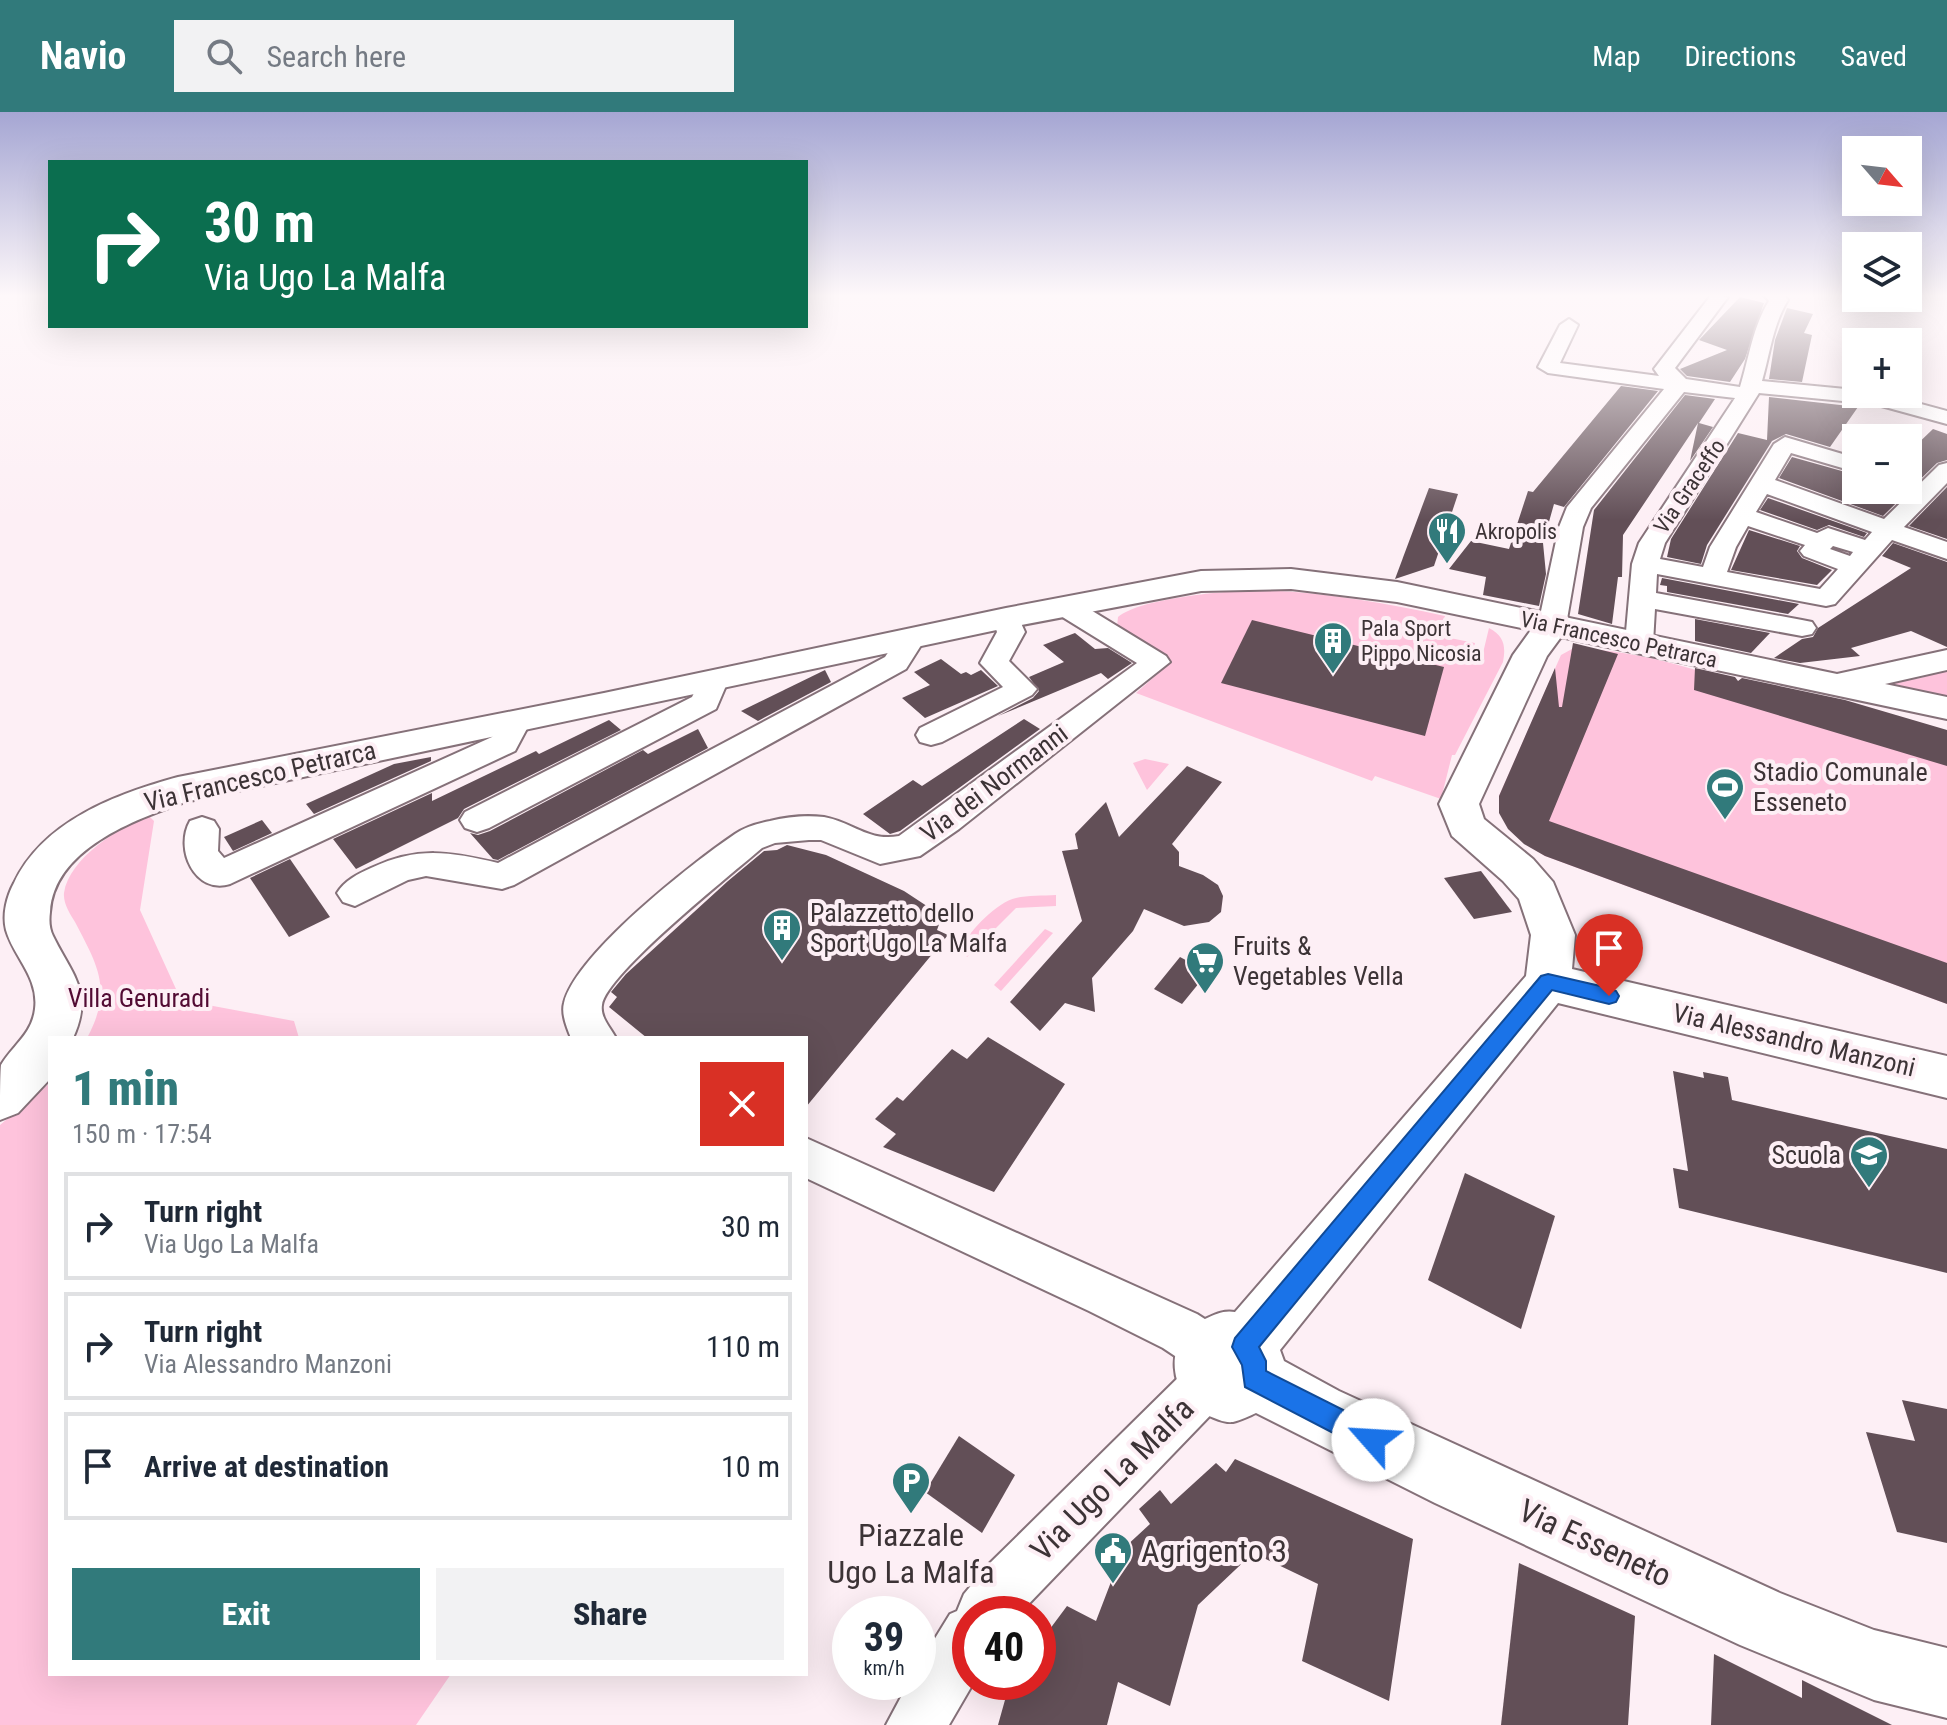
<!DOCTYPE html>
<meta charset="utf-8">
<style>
body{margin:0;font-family:"Roboto Condensed",sans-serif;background:#f2f2f3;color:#1f2937;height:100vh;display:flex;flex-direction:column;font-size:30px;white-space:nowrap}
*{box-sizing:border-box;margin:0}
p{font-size:26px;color:#747a83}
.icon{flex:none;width:44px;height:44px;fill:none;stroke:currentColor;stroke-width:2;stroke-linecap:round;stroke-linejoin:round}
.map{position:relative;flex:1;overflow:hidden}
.drawer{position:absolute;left:48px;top:924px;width:760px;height:640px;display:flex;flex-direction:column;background:#fff;border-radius:0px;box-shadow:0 8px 32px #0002}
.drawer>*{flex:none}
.top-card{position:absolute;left:48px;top:48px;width:760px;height:168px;border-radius:0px;box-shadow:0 8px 32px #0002;background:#0b6e4f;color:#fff;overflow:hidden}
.needle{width:52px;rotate:118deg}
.fabs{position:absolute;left:1842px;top:24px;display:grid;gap:16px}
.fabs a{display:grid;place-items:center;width:80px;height:80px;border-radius:0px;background:#fff;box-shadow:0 8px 32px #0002;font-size:40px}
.speed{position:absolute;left:832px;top:1484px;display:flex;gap:16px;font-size:40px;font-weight:700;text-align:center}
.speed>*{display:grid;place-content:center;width:104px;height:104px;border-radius:50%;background:#fff;box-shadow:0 8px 32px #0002;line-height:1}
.speed small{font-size:20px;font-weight:400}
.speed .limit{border:12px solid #d22;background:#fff;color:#111}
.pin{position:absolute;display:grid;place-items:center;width:68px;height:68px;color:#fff;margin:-82px -34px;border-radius:50% 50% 50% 0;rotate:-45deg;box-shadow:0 0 8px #0007}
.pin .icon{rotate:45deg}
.me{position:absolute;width:88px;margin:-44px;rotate:296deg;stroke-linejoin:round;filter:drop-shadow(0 0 6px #0008)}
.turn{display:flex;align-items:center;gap:28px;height:168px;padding:0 24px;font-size:36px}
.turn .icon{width:104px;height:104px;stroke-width:2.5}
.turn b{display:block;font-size:56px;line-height:68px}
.round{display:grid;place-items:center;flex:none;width:84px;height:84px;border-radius:0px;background:#f2f2f3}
.overview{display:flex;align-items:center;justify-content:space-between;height:136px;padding:0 24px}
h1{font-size:48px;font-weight:800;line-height:60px;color:#317a7b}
.primary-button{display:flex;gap:16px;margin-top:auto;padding:16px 24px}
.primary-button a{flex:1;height:92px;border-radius:0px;background:#317a7b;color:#fff;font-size:32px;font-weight:800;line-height:92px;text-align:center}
.primary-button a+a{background:#f2f2f3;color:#1f2937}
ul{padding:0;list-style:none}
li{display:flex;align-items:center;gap:24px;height:108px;margin:0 16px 12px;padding:0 8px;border:4px solid #e0e1e3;border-radius:0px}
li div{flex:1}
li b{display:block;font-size:30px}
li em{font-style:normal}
header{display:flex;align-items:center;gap:48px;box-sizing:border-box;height:112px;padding:0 40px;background:#317a7b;color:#fff}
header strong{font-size:38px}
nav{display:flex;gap:44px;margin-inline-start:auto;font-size:28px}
.search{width:560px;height:72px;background:#f2f2f3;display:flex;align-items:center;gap:20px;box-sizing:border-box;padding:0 28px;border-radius:0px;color:#747a83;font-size:30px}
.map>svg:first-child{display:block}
.green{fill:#fec3dc}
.building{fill:#624f57}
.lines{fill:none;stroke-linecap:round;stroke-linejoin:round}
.street-casing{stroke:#857179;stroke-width:4}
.secondary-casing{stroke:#857179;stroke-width:4}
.street{fill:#fff;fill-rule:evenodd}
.secondary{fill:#fff;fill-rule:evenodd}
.route{fill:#1a73e8;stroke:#114b97;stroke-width:2}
.labels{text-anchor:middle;stroke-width:8;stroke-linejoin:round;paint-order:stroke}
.far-street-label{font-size:22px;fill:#3c3336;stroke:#fdeff5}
.far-poi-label{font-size:22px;fill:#3c3336;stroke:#fdeff5;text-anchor:start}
.poi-label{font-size:26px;fill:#3c3336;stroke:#fdeff5;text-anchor:start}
.street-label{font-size:26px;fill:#3c3336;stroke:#fdeff5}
.park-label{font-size:26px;fill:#520b33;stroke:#fdeff5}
.near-street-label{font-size:32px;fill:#3c3336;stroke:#fdeff5}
.near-poi-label{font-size:32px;fill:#3c3336;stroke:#fdeff5}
</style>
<header>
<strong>Navio</strong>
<div class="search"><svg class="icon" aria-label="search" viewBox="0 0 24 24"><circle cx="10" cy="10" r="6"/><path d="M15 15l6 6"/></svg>Search here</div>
<nav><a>Map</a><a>Directions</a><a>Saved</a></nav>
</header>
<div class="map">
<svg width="1947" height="1613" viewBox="0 0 1947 1613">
<rect width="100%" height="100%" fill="#fdeff5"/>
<!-- green -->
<g class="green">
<path d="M1251 478C1318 479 1380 490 1445 504L1440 524 1475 531 1473 539 1483 541 1489 516C1504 524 1506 534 1503 550L1455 643H1452L1441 687 1375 664 1372 669 1136 581 1171 550 1117 515 1118 505C1142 486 1219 480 1251 478Z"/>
<path d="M1572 537C1640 536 1710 563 1775 582 1832 599 1889 612 1947 626V892L1545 744C1519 729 1499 715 1499 684L1561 543Z"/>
<polygon points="1947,557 1947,587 1876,572 1921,566"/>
<polygon points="1145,647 1169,652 1147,678 1133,651"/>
<path d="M148 703 154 709 140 798 181 888 294 909 299 926H87C113 878 98 854 75 810 70 802 63 791 64 781 69 746 119 716 148 703Z"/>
<path d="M1056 783V794L1016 796 967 845 962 834C971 818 997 790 1016 786 1028 783 1043 784 1056 783Z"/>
<polygon points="1045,817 1053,821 1001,879 994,873"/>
<polygon points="50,971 50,1562 451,1562 416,1613 0,1613 0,1013"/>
</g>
<!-- building -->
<g class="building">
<polygon points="1740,185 1764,191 1745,247 1730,270 1687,264 1680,257 1727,238 1699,228"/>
<polygon points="1787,196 1813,202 1804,221 1812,223 1802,270 1769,267 1775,228"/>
<polygon points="1621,274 1658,279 1564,395 1554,392 1543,431 1546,462 1539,494 1483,483 1486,465 1449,457 1471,429 1509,437 1528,379 1533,380"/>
<polygon points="1685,283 1715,287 1699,311 1713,315 1690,349 1698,311 1623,423 1622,465 1618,465 1612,512 1578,502 1594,398"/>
<polygon points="1769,285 1858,295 1830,335 1786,322 1772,329 1707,433 1701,452 1667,445 1671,427 1738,321 1767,328"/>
<polygon points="1933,317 1947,322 1947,348 1937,351 1883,404 1779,366 1792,345 1856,363 1856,378 1908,378 1908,341"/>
<polygon points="1947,375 1947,427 1909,414"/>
<polygon points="1429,376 1458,382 1434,454 1395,467"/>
<polygon points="1768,386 1867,421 1864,425 1829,413 1817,418 1760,398"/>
<polygon points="1749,418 1800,434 1797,439 1802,446 1832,458 1817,473 1731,458"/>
<polygon points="1893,431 1947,450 1947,535 1911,519 1851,536 1860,544 1800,551 1774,546 1802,527 1813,525 1818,516 1911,456 1882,444"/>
<polygon points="1662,466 1799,492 1788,502 1667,480 1667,474 1660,473"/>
<polygon points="1695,507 1770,521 1751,541 1695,529"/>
<polygon points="1252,508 1444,555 1425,624 1221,571"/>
<polygon points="1075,521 1095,537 1108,536 1132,551 1108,567 1101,561 998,604 1033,586 1039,579 1029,565 1064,550 1043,533"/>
<polygon points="1573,531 1618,542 1549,709 1947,851 1947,892 1545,744 1524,732 1508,717 1499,701 1499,684 1555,556 1559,595 1562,595"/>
<polygon points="941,547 961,562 966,560 971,563 981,558 998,574 925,606 902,586 930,573 914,560"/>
<polygon points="1695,556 1735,565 1738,569 1742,566 1845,588 1947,618 1947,654 1694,578"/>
<polygon points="825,558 831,570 758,609 741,599"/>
<polygon points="1024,607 1040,617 900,719 890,722 863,702 913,668 922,674"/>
<polygon points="609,608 621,618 464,697 458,706 356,757 333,727 432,681 432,689 536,639 539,642"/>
<polygon points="698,617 708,636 498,748 493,747 470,721 478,723 490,719 643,638 648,642"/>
<polygon points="431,645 431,649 314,702 306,692 394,652"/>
<polygon points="1187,654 1222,670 1172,732 1179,740 1179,754 1203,763 1218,773 1223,784 1221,800 1209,810 1184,814 1144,797 1133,819 1092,866 1095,900 1065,891 1040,919 1010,890 1082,809 1062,739 1078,737 1075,722 1106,690 1119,725"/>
<polygon points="262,708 272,721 233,739 224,725"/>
<polygon points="787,733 826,743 904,779 942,804 937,818 948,823 806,995 806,926 647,926 609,895 617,885 611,880 626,862 728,769 764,739 777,738"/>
<polygon points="290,747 330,805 289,825 250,766"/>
<polygon points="1481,759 1512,800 1474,807 1444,766"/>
<polygon points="1180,845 1208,860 1182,892 1154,877"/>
<polygon points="988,925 1065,972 994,1080 883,1035 896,1022 875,1007 897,985 903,989 952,937 967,947"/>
<polygon points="1673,959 1704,966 1703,960 1728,965 1732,988 1947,1037 1947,1161 1679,1096 1673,1056 1688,1059"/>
<polygon points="1465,1061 1555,1104 1521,1217 1428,1168"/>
<polygon points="1902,1288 1947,1297 1947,1431 1897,1420 1866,1320 1915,1329"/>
<polygon points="959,1324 1015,1363 982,1421 925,1380"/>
<polygon points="1235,1347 1413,1427 1389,1589 1302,1549 1318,1472 1253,1441 1198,1493 1170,1594 1118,1570 1107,1613 998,1613 1010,1570 1038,1570 1038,1533 1067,1494 1096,1509 1124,1436 1150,1412 1139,1397 1160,1378 1171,1392 1216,1351 1226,1360"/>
<polygon points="1519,1451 1635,1504 1628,1613 1501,1613"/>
<polygon points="1714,1542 1802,1586 1802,1568 1892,1613 1711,1613"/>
</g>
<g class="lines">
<!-- street casing -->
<g class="street-casing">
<g id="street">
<path d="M1712 182 1728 185 1675 256 1686 267 1740 275C1749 246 1753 214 1769 189L1763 182H1783L1788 188C1773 212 1770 241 1762 269L1856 278V282H1884L1947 299V312L1874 292 1759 281 1665 431 1660 447 1703 455 1710 435 1774 332 1785 325 1856 346V360L1791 341 1775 368 1884 407 1939 353 1947 351V371L1904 415 1947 430V447L1892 428 1835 492 1826 494 1657 462 1656 481 1802 508 1812 510 1816 516 1812 522 1802 524 1655 497 1653 531 1649 537 1639 539 1629 537 1625 531 1632 452 1639 431 1735 286 1684 280 1591 396 1583 415 1566 513 1562 519 1552 521 1542 519 1538 513 1559 415 1567 395 1664 277 1548 261 1538 255 1560 213 1569 207 1578 213 1560 251 1659 264 1654 257ZM1767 382 1872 420 1865 428 1828 416 1817 421 1756 400ZM1748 414 1805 433 1800 439 1804 444 1838 457 1820 477 1727 460 1736 435ZM1833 434 1853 440 1850 444 1830 437Z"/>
<path d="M1066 487 1076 489 1166 544 1170 550 959 717 920 744 880 752 821 728H809L775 731 762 736C733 761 606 862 602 893 600 905 610 915 616 926H571C567 916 561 902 564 891 576 842 692 751 735 722 745 715 759 711 770 709 786 705 807 703 824 705 852 710 869 730 899 724L1137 551 1056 501 1052 495 1056 489Z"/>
<polygon points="1006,498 1016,500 1025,520 1009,549 1037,577 1032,583 942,630 931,633 920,630 916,623 920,616 1003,575 980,551 997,520 992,506 996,500"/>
<path d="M911 519 921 521 925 527 906 557 514 773 502 777 426 764 408 768 355 794 343 790 337 781C345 768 358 762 371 756 418 734 450 740 498 751L885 545 901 521Z"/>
<polygon points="713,560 723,563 728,569 716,597 489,716 477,720 465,716 460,708 465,700 692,585 703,563"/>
<path d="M516 599 527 602 531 609 515 639 230 772C195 783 174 737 190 709L202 705 214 709 219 717 218 739 224 746 492 625 505 602Z"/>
<polygon points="806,1026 1197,1202 1225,1220 1232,1237 1226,1251 1235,1269 1227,1286 1019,1502 970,1502 970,1570 974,1570 949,1613 886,1613 909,1570 918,1570 918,1554 950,1502 957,1499 964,1482 989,1452 1190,1254 1163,1236 1089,1199 806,1066"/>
</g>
</g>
<!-- secondary casing -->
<g class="secondary-casing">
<path id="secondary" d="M1291 457 1397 470 1837 562 1947 538V558L1885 572 1947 585V607L1561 525 1547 544 1479 692 1484 707 1533 747 1553 770 1575 823 1572 857 1947 944V986L1558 891 1280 1238 1284 1249 1339 1279 1780 1481 1874 1518 1947 1536V1606L1874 1588 1740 1533 1435 1391 1256 1301C1249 1304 1241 1308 1233 1310 1224 1311 1217 1307 1209 1304 1167 1286 1161 1225 1205 1207 1216 1202 1224 1198 1235 1200L1526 864 1531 823 1519 787 1503 769 1452 724 1439 692 1513 543 1531 518 1397 490 1291 477 1201 479 1006 516 185 690C134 708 54 737 50 800 49 808 49 816 53 824 72 863 94 880 73 926H50V967L18 1001 0 1008C0 996 0 962 1 953 13 933 32 922 35 897 39 865 14 846 6 818 2 802 7 784 14 771 43 709 116 682 178 665L604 581 1006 496 1201 459Z"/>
</g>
<!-- street -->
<use href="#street" class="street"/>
<!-- secondary -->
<use href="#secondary" class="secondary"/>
</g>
<!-- sky -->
<linearGradient id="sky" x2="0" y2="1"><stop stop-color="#a5a6d3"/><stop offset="0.45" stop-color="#fef8fa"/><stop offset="1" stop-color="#fef8fa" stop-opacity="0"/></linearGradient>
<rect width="1947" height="408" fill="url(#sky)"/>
<!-- route -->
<polygon class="route" points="1548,862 1609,876 1616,879 1619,884 1616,890 1609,892 1552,878 1259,1235 1266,1249 1266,1259 1383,1318 1386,1328 1383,1337 1373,1340 1364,1337 1245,1275 1242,1253 1232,1235 1235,1226 1541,864"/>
<!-- icons -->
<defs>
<g id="restaurant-pin" transform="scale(2)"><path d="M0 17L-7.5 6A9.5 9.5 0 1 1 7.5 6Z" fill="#317a7b" stroke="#fdeff5"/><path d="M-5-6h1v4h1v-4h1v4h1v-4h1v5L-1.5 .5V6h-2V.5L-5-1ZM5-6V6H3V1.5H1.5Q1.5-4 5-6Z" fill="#fff"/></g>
<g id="building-pin" transform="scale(2)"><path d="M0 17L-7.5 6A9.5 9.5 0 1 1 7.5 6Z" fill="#317a7b" stroke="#fdeff5"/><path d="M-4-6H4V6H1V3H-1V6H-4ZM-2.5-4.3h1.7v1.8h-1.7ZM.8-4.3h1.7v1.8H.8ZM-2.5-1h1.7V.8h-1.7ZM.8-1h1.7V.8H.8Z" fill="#fff"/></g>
<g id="stadium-pin" transform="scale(2)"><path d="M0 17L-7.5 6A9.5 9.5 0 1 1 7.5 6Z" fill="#317a7b" stroke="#fdeff5"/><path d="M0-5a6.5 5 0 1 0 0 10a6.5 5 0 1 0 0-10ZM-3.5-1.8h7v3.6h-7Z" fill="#fff"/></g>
<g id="supermarket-pin" transform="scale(2)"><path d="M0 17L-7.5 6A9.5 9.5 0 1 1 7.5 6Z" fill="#317a7b" stroke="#fdeff5"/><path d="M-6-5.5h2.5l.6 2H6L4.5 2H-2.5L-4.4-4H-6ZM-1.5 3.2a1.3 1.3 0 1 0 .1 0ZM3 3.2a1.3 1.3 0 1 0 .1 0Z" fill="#fff"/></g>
<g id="school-pin" transform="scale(2)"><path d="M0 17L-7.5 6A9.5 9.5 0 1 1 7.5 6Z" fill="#317a7b" stroke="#fdeff5"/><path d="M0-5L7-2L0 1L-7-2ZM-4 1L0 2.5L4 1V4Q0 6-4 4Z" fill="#fff"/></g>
<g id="parking-pin" transform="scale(2)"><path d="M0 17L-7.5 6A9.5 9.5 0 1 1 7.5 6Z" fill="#317a7b" stroke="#fdeff5"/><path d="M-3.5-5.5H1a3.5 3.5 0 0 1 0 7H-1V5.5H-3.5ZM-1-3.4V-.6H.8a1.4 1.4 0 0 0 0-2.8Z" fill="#fff"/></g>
<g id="civic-pin" transform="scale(2)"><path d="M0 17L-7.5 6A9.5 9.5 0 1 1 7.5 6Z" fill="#317a7b" stroke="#fdeff5"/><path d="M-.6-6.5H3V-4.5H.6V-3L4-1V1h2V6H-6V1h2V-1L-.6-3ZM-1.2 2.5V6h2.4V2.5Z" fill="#fff"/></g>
</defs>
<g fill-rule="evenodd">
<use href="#restaurant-pin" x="1447" y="419"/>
<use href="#building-pin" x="1333" y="529"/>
<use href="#stadium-pin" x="1725" y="675"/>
<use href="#building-pin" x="782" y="816"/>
<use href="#supermarket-pin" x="1205" y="849"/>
<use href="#school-pin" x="1869" y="1043"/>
<use href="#parking-pin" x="911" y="1369"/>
<use href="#civic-pin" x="1113" y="1439"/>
</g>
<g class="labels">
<!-- far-street labels -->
<g class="far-street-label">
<text transform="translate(1689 374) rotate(-56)" y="8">Via Graceffo</text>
<text transform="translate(1619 527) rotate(12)" y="8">Via Francesco Petrarca</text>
</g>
<!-- far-poi labels -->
<g class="far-poi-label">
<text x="1475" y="427">Akropolis</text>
<text x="1361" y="524">Pala Sport<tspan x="1361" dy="25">Pippo Nicosia</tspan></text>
</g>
<!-- poi labels -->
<g class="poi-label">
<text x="1753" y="669">Stadio Comunale<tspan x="1753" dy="30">Esseneto</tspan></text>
<text x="810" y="810">Palazzetto dello<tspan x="810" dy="30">Sport Ugo La Malfa</tspan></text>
<text x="1233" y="843">Fruits &amp;<tspan x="1233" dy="30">Vegetables Vella</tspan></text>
<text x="1841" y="1052" text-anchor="end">Scuola</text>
</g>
<!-- street labels -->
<g class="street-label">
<text transform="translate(260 664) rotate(-13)" y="9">Via Francesco Petrarca</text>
<text transform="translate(994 671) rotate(-37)" y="9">Via dei Normanni</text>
<text transform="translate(1794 928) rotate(13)" y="9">Via Alessandro Manzoni</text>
</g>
<!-- park labels -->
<g class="park-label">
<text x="139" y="895">Villa Genuradi</text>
</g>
<!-- near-street labels -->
<g class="near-street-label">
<text transform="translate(1112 1367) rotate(-45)" y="11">Via Ugo La Malfa</text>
<text transform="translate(1595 1431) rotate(25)" y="11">Via Esseneto</text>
</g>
<!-- near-poi labels -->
<g class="near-poi-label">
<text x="911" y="1434">Piazzale<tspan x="911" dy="37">Ugo La Malfa</tspan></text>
<text x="1141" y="1450" text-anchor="start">Agrigento 3</text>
</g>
</g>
</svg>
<div class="fabs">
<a><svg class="needle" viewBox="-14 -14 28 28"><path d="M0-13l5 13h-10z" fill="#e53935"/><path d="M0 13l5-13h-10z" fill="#747a83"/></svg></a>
<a><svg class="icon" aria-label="layers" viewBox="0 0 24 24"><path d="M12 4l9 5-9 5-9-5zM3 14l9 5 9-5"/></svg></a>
<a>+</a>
<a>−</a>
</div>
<div class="speed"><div>39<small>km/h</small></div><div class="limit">40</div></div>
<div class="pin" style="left:1609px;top:884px;background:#d93025"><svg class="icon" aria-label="arrive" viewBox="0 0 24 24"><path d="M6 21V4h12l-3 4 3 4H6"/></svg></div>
<svg class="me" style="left:1373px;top:1328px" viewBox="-20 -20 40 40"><circle r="19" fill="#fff"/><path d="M0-13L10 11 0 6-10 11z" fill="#1a73e8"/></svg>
<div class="top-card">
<div class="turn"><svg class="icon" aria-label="right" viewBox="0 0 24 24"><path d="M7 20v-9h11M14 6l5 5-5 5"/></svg><div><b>30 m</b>Via Ugo La Malfa</div></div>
</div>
<section class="drawer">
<div class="overview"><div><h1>1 min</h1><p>150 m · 17:54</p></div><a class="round" style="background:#d93025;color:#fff"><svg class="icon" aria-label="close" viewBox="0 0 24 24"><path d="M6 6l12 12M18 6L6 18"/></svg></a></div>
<ul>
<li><svg class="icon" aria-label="right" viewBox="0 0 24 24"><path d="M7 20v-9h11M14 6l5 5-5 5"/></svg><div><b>Turn right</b><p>Via Ugo La Malfa</p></div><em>30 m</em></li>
<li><svg class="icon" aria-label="right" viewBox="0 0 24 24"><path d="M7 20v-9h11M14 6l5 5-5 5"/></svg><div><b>Turn right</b><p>Via Alessandro Manzoni</p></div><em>110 m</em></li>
<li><svg class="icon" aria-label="arrive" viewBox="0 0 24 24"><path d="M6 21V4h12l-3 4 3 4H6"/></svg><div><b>Arrive at destination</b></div><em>10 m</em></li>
</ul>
<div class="primary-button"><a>Exit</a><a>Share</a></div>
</section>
</div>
